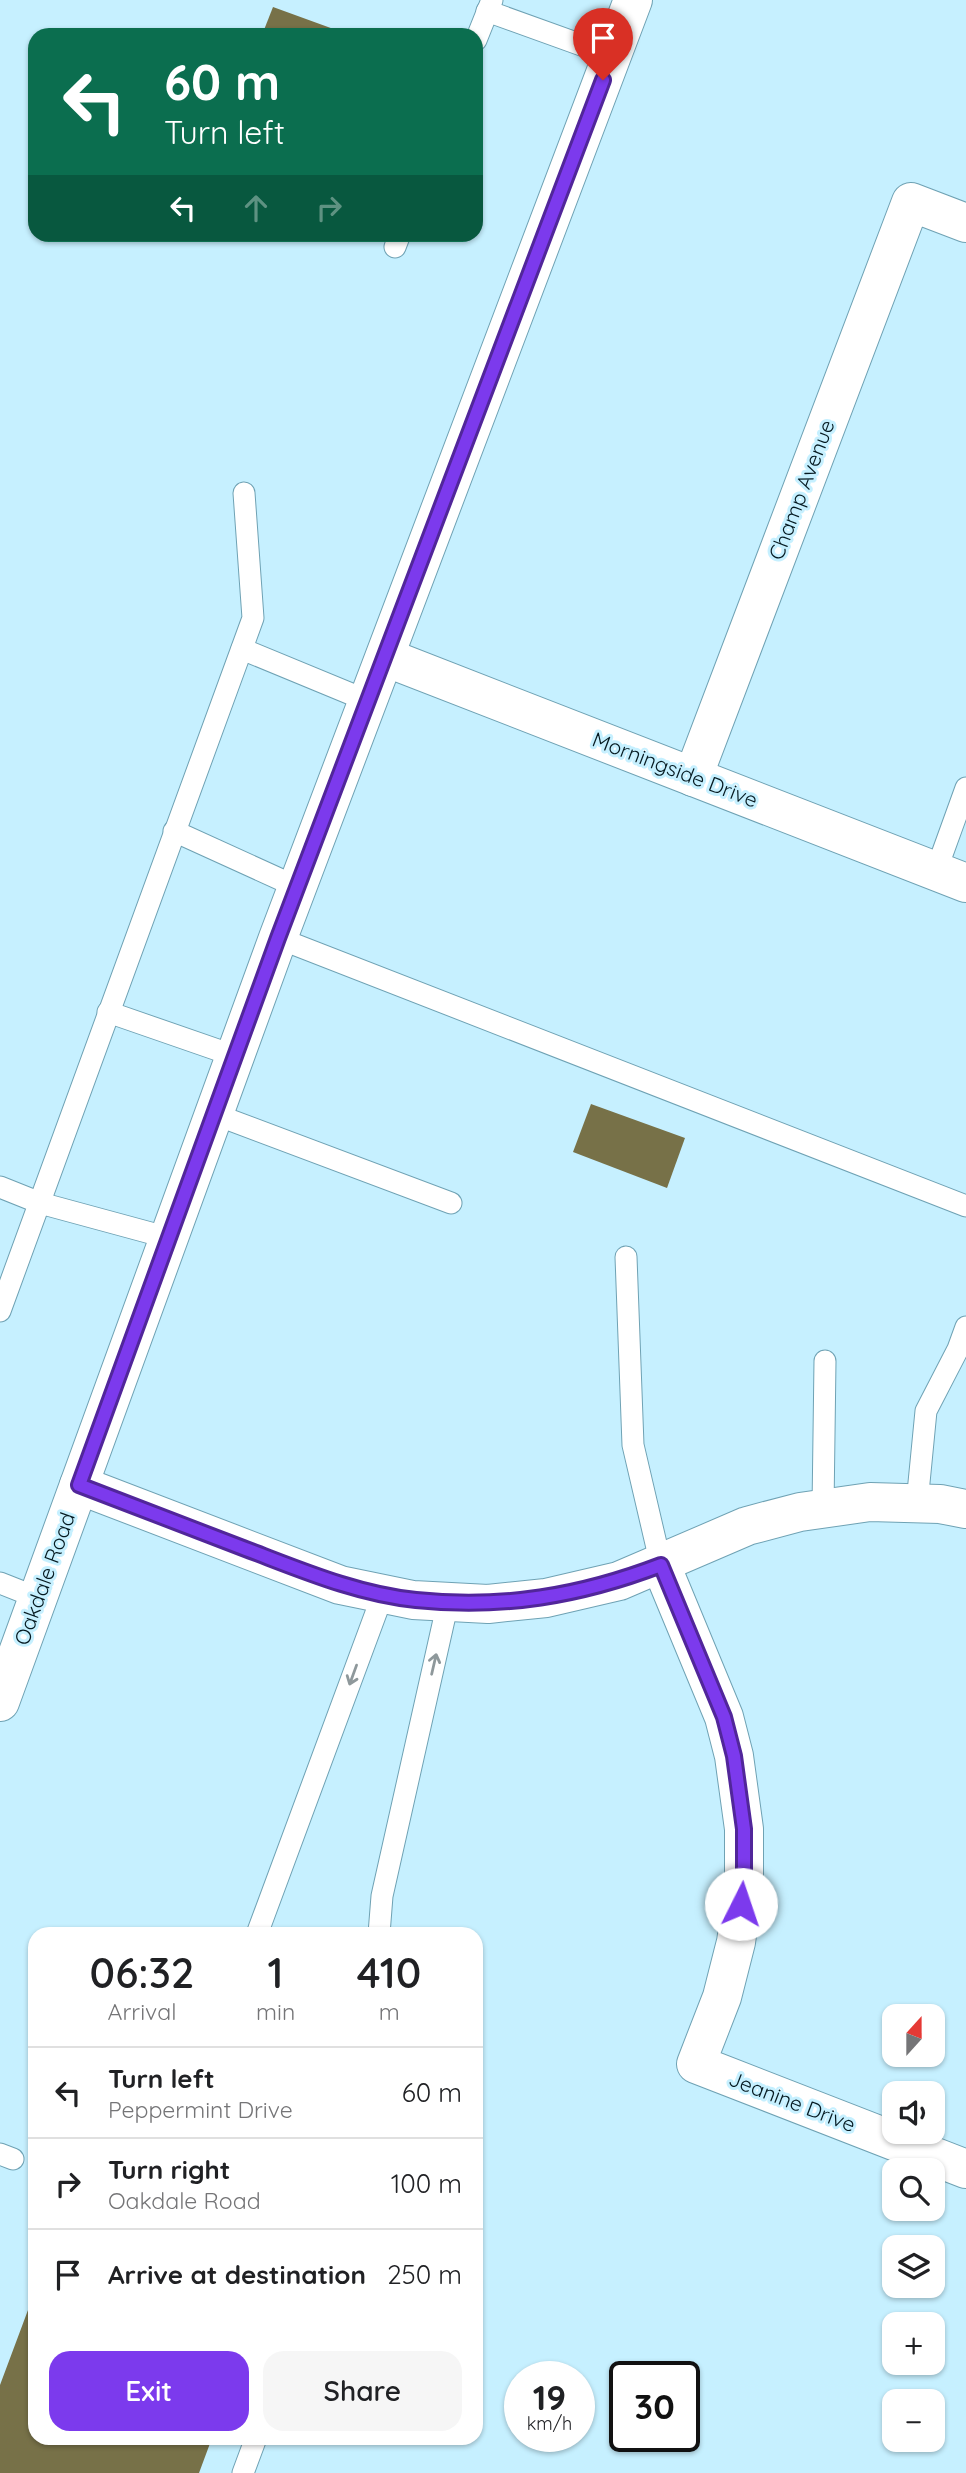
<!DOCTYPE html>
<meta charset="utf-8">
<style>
body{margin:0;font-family:Quicksand,sans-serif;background:#f6f6f6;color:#202124;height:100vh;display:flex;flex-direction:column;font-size:26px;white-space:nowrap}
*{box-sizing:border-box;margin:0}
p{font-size:23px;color:#757577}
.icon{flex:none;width:38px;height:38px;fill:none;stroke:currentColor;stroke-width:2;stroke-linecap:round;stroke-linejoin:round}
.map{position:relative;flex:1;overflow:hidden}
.details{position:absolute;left:28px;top:1927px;width:455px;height:518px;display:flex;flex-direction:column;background:#fff;border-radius:21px;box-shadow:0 2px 5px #0004}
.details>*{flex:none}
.banner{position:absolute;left:28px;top:28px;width:455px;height:214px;border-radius:21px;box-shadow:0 2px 5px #0004;background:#0b6e4f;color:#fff;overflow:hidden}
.needle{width:46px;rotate:21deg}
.buttons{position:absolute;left:882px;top:2004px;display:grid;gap:14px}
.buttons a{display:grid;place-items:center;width:63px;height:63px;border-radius:14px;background:#fff;box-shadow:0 2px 5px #0004;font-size:35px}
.speed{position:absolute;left:504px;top:2361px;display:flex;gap:14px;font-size:35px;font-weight:700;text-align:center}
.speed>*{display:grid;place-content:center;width:91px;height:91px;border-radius:50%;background:#fff;box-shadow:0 2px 5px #0004;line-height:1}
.speed small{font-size:18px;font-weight:400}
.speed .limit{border:4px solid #111;border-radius:10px;background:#fff;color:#111}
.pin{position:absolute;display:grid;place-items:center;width:60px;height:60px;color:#fff;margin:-72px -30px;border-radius:50% 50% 50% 0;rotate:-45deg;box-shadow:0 0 7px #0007}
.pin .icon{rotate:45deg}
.me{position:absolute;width:77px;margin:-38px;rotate:4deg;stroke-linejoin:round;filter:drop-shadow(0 0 5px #0008)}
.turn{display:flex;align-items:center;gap:24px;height:147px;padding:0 21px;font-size:32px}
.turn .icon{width:91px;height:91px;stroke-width:2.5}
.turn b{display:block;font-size:49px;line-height:60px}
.lanes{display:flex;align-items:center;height:66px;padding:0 21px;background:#0003;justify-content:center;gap:35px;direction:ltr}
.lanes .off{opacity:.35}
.eta{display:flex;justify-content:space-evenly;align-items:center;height:119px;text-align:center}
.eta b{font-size:42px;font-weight:600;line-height:49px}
.button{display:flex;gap:14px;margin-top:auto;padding:14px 21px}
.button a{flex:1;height:80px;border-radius:21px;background:#7c3aed;color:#fff;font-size:28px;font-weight:600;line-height:80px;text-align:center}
.button a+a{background:#f6f6f6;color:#202124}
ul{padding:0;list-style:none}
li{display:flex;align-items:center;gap:21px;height:91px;padding:0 21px;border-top:2px solid #e0e0e0}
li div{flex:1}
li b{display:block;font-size:26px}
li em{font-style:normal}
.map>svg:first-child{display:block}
.building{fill:#777148}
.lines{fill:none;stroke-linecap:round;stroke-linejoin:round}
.lane-casing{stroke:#6fa2b4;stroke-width:23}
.street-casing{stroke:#6fa2b4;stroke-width:40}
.secondary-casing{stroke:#6fa2b4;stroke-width:40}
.lane{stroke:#fff;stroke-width:21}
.street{stroke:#fff;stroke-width:38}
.secondary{stroke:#fff;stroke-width:38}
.oneway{stroke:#8e989b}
.route-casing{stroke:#51269a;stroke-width:18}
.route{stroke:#7c3aed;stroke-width:12}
.labels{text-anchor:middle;stroke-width:6;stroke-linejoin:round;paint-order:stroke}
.street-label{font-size:21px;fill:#051920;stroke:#c6f0ff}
</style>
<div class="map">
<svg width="966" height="2473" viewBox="0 0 966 2473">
<rect width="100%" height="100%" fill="#c6f0ff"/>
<!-- building -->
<g class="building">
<polygon points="273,7 350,35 262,35"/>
<polygon points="591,1104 685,1138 667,1188 573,1152"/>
<polygon points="31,2302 35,2303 35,2438 212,2438 199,2473 0,2473 0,2385"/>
</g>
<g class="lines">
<!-- lane casing -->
<g class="lane-casing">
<g id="lane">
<polyline points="487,11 612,56"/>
<polyline points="476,40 492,0"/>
<polyline points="395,247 400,234"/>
<polyline points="242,649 368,701"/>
<polyline points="174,831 297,887"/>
<polyline points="936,871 966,788"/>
<polyline points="278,938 966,1206"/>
<polyline points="108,1012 235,1056"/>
<polyline points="214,1114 451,1203"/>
<polyline points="0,1187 40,1203 169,1238"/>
<polyline points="626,1257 633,1445 661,1565"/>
<polyline points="0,1311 253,618 244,493"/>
<polyline points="917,1503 926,1411 958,1349 966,1327"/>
<polyline points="823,1508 825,1361"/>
<polyline points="0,1583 38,1598"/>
<polyline points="257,1934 383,1594"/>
<polyline points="379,1934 382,1896 448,1602"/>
<polyline points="0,2154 13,2159"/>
<polyline points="243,2473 256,2438"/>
</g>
</g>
<!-- street casing -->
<g class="street-casing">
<g id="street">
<polyline points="385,657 966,883"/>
<polyline points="693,777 911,202 966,223"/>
<polyline points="79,1485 340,1585 413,1600 488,1604 546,1598 619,1581 747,1526 800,1512 870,1502 940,1504 966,1509"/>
<polyline points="661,1565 724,1717 734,1756 744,1829 744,1886 736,1942 722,1997 696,2064 966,2169"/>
</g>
</g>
<!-- secondary casing -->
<g class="secondary-casing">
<polyline id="secondary" points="0,1702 278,938 633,0"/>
</g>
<!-- lane -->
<use href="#lane" class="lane"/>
<!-- street -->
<use href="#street" class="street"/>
<!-- secondary -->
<use href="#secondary" class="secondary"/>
</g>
<!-- one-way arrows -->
<defs><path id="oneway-shaft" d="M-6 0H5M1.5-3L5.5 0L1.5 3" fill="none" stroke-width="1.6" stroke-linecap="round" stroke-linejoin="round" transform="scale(1.75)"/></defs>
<g class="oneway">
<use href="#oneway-shaft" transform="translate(434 1664) rotate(-77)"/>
<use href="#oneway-shaft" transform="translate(353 1675) rotate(110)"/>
</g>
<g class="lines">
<!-- route casing -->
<g class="route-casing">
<path id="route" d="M603 80 278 938 79 1485C134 1506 189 1527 243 1548 299 1569 356 1594 416 1600 502 1609 580 1596 661 1565L724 1717 734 1756 744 1829V1886L741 1904"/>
</g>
<!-- route -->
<use href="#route" class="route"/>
</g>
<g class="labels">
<!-- street labels -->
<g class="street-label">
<text transform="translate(802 490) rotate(-69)" y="7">Champ Avenue</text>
<text transform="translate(675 770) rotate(21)" y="7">Morningside Drive</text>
<text transform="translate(45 1579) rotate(-70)" y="7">Oakdale Road</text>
<text transform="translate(792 2102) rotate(21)" y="7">Jeanine Drive</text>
</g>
</g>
</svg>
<div class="buttons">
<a><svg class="needle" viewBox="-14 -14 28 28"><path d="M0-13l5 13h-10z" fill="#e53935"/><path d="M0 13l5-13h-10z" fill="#757577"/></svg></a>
<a><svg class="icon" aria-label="sound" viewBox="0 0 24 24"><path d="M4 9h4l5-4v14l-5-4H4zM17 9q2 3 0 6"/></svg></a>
<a><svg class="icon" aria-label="search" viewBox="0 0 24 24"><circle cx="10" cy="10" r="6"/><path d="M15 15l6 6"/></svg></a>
<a><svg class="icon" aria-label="layers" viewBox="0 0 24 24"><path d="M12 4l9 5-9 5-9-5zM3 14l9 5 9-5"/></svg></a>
<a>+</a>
<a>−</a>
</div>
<div class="speed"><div>19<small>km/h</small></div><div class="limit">30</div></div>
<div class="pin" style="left:603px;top:80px;background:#d93025"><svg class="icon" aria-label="arrive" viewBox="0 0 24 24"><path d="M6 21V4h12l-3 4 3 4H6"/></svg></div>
<svg class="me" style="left:741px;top:1904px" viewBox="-20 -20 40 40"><circle r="19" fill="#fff"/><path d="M0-13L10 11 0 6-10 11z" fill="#7c3aed"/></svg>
<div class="banner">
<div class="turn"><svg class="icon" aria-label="left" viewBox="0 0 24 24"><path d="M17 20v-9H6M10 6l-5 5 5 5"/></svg><div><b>60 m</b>Turn left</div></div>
<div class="lanes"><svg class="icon" aria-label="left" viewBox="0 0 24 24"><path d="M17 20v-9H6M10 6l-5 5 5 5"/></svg><svg class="icon off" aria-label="ahead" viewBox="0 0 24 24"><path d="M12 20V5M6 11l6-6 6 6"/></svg><svg class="icon off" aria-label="right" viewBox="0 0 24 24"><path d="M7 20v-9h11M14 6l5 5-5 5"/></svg></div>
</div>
<section class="details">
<div class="eta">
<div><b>06:32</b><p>Arrival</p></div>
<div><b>1</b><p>min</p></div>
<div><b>410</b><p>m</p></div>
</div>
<ul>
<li><svg class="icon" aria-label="left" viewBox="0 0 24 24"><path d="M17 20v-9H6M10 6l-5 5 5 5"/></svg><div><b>Turn left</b><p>Peppermint Drive</p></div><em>60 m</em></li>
<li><svg class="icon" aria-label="right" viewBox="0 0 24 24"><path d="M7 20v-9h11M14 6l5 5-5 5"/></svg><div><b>Turn right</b><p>Oakdale Road</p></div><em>100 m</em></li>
<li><svg class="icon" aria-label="arrive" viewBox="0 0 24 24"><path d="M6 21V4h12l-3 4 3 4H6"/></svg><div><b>Arrive at destination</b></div><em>250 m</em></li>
</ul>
<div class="button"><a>Exit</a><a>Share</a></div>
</section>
</div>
